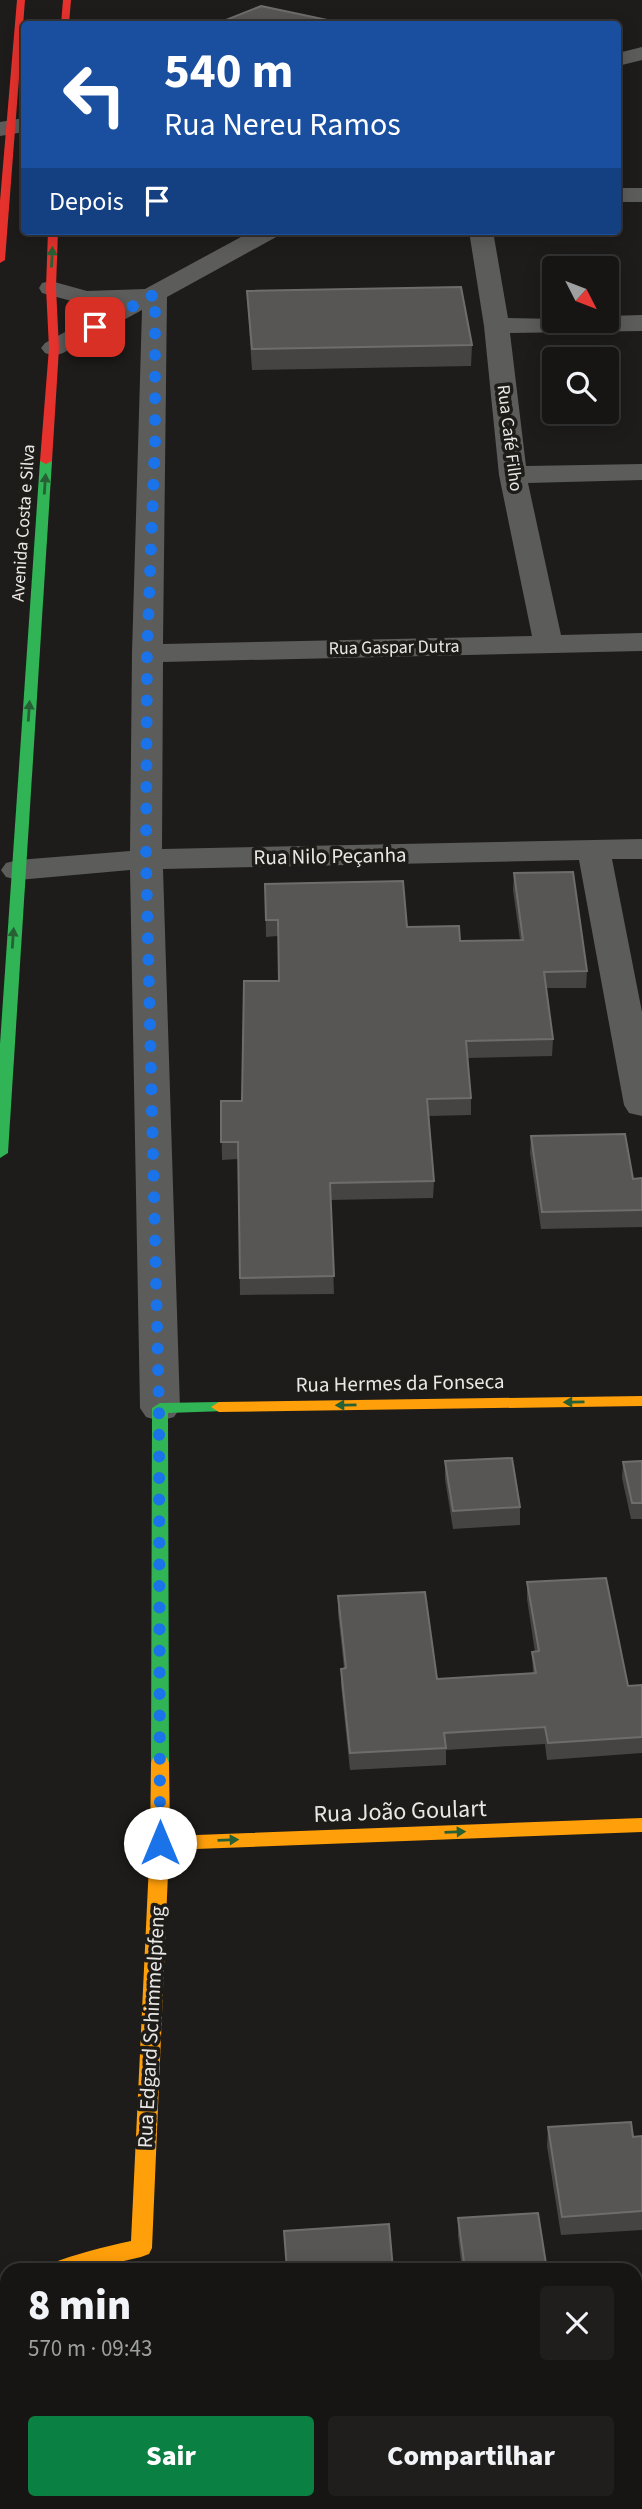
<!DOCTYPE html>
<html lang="pt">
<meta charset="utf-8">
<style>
body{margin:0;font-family:"Source Sans 3",sans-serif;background:#1f1e1d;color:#f1f3f6;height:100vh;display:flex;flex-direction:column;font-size:26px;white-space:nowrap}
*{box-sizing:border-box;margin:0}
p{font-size:23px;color:#9e9fa0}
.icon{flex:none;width:38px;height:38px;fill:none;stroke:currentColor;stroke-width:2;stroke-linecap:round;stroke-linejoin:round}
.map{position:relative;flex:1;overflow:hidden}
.side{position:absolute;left:0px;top:2263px;width:642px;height:247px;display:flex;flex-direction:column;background:#161514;border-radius:21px 21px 0 0;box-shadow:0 4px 18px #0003,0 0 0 2px #353434}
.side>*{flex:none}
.hud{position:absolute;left:21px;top:21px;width:600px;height:214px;border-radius:7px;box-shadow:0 4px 18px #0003,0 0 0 2px #353434;background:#1a4fa0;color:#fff;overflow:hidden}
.needle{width:46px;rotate:132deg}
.fabs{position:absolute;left:542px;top:256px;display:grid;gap:14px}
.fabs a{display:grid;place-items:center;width:77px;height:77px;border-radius:7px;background:#161514;box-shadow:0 4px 18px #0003,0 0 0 2px #353434;font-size:35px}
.pin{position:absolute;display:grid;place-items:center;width:60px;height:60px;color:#fff;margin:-30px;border-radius:14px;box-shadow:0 4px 10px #0006}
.me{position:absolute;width:77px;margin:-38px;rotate:0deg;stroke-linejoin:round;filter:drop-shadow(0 0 5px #0008)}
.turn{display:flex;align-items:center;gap:24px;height:147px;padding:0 28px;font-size:32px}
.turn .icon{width:91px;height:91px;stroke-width:2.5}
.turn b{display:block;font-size:49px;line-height:60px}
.then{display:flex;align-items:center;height:66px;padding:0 28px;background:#0003;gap:14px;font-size:26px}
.round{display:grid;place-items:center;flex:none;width:74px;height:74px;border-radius:7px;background:#1f1e1d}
.overview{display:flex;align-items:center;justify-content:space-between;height:119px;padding:0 28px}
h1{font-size:42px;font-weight:800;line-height:52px}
.button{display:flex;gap:14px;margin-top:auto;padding:14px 28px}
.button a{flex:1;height:80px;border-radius:7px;background:#0b8043;color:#fff;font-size:28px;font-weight:800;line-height:80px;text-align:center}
.button a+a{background:#1f1e1d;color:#f1f3f6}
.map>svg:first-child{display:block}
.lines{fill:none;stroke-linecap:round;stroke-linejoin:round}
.street{fill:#5c5c5b;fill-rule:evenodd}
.fast{fill:#30b455;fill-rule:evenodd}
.slow{fill:#ff9f0a;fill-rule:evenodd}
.jam{fill:#e5322d;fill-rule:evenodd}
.wall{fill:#454442}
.building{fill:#575654;stroke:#6e6d6b;stroke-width:2}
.oneway{fill:#266034}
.route{stroke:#1a73e8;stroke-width:12;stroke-dasharray:0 21.6}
.labels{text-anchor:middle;stroke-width:7;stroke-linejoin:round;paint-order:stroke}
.far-street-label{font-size:18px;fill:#eae8e6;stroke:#1e1c19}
.street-label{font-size:21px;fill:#eae8e6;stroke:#1e1c19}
.near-street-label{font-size:24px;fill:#eae8e6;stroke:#1e1c19}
</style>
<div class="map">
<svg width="642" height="2509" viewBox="0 0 642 2509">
<rect width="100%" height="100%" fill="#1d1c1a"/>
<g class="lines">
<!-- street -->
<g class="street">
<polygon points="642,47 642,60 618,66 618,53"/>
<polygon points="24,118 24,132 0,136 0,122"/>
<rect x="618" y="188" width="24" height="14"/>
<polygon points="252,231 282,231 278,236 167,297 163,644 532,636 499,475 484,326 469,231 493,231 508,318 607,320 607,316 642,315 642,331 510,333 526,466 642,464 642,480 528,483 561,635 642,633 642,651 163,662 162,849 642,839 642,859 612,859 642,1012 642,1116 629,1113 624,1105 579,860 163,869 180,1408 174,1417 160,1421 146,1417 140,1408 130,870 18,880 6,877 1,870 6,863 18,860 130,851 132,653 142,310 63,353 54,356 45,353 41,348 45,343 116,304 86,305 42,293 39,288 42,283 51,281 87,291 145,289"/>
<rect x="128" y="2502" width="56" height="7"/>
</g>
<!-- fast -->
<g class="fast">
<polygon points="46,458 52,461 8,1153 0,1158 0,1044 40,461"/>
<polygon points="219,1402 225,1403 227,1407 225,1411 168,1413 169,1763 167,1768 153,1768 151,1763 152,1408 160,1403"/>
<polygon points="17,2502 40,2502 37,2509 13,2509"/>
</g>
<!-- slow -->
<g class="slow">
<polygon points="642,1396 642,1406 219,1412 211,1407 219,1402"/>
<path d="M160 1756 167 1758 169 1763 170 1836 642 1818V1832L169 1850 152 2248 149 2254 141 2257 85 2270H46L49 2264C76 2254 103 2247 131 2241L150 1843 151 1763 153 1758Z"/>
</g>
<!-- jam -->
<g class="jam">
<polygon points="17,0 25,0 5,260 0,263 0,201"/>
<polygon points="63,0 71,0 69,24 61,24"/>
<polygon points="48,231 58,231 56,288 59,348 52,461 46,464 40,461 49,348 46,288"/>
<polygon points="0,2298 7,2300 7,2324 0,2322"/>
</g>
</g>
<!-- wall -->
<g class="wall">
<polygon points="247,291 472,345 471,366 252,370 248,312"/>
<polygon points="514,873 587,971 586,988 546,988 553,1039 552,1056 467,1058 471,1098 471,1115 429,1116 434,1181 433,1198 331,1200 334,1294 240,1295 238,1159 222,1160 221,1101 242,1101 279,981 278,936 266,937 265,884 407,927 460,941 520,940 513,890"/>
<polygon points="531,1136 633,1179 642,1178 642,1227 541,1229 530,1153"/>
<polygon points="445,1461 520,1507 520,1525 453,1529 445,1479"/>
<polygon points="642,1461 642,1519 631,1519 622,1478 623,1462"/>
<polygon points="527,1582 628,1686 642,1685 642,1753 547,1760 545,1744 446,1750 446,1765 350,1770 341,1685 341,1669 344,1668 338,1613 338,1596 437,1679 533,1673 532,1652 535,1652 527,1599"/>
<polygon points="548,2127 633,2137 642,2136 642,2230 561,2235 547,2146"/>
<polygon points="458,2218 547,2270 462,2270 458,2236"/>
</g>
<!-- building -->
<g class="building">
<polygon points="261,6 346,24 216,24"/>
<polygon points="461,287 472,345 252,349 247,291"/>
<polygon points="573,872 587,971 544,972 553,1039 466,1041 471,1098 427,1099 434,1181 330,1183 334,1276 240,1278 238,1142 221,1142 221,1101 242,1101 244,981 279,981 278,920 266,920 265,884 403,881 407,927 459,926 460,941 523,940 514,873"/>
<polygon points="625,1134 633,1179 642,1178 642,1210 542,1212 531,1136"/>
<polygon points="512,1458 520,1507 453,1511 445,1461"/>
<polygon points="642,1461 642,1503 632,1503 623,1462"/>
<polygon points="606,1578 628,1686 642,1685 642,1737 548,1743 545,1727 444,1733 446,1748 350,1753 341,1669 346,1668 338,1596 425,1592 437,1679 536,1673 532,1652 539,1651 527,1582"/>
<polygon points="631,2122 633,2137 642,2136 642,2211 562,2217 548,2127"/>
<polygon points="538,2213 547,2270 465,2270 458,2218"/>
<polygon points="389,2224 393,2270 287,2270 284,2231"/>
<polygon points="313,2502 407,2502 407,2509 257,2509 257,2506"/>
</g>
<!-- one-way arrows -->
<defs><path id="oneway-solid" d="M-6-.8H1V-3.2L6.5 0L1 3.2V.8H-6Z" transform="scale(1.75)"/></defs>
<g class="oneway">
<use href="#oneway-solid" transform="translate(52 257) rotate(-87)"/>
<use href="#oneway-solid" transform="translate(45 484) rotate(-86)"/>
<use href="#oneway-solid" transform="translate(29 711) rotate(-86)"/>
<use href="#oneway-solid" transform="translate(13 938) rotate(-86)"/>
<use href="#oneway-solid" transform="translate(574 1402) rotate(179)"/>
<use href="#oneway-solid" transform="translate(346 1405) rotate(179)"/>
<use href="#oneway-solid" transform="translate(455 1832) rotate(-2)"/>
<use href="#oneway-solid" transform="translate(228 1840) rotate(-2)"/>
</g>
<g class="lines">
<!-- route -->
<polyline class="route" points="95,327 155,294 155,442 147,653 146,859 159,1408 160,1843"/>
</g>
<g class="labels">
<!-- far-street labels -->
<g class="far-street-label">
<text transform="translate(510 438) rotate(83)" y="6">Rua Café Filho</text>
<text transform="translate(23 523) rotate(-86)" y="6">Avenida Costa e Silva</text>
<text transform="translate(394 647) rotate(-1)" y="6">Rua Gaspar Dutra</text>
</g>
<!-- street labels -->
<g class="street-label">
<text transform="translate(330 856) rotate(-1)" y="7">Rua Nilo Peçanha</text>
<text transform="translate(400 1383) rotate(-1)" y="7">Rua Hermes da Fonseca</text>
<text transform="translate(151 2027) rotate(-87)" y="7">Rua Edgard Schimmelpfeng</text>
</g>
<!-- near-street labels -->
<g class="near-street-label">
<text transform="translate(400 1811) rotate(-2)" y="8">Rua João Goulart</text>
</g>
</g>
</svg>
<div class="fabs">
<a><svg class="needle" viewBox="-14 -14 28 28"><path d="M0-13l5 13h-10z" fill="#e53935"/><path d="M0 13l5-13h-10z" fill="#9e9fa0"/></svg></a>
<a><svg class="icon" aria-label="search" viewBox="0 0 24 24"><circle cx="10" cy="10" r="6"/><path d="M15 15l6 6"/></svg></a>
</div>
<div class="pin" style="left:95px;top:327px;background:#d93025"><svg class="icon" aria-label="arrive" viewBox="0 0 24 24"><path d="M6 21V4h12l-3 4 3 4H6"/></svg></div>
<svg class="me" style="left:160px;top:1843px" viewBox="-20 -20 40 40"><circle r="19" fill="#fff"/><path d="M0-13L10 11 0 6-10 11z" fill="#1a73e8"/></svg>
<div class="hud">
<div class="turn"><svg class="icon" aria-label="left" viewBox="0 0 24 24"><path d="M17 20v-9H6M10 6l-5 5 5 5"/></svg><div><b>540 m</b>Rua Nereu Ramos</div></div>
<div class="then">Depois<svg class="icon" aria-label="arrive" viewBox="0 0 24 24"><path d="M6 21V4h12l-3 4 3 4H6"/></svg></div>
</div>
<section class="side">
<div class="overview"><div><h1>8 min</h1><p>570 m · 09:43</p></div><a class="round"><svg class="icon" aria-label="close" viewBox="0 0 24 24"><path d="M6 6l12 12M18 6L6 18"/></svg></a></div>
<div class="button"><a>Sair</a><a>Compartilhar</a></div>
</section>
</div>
